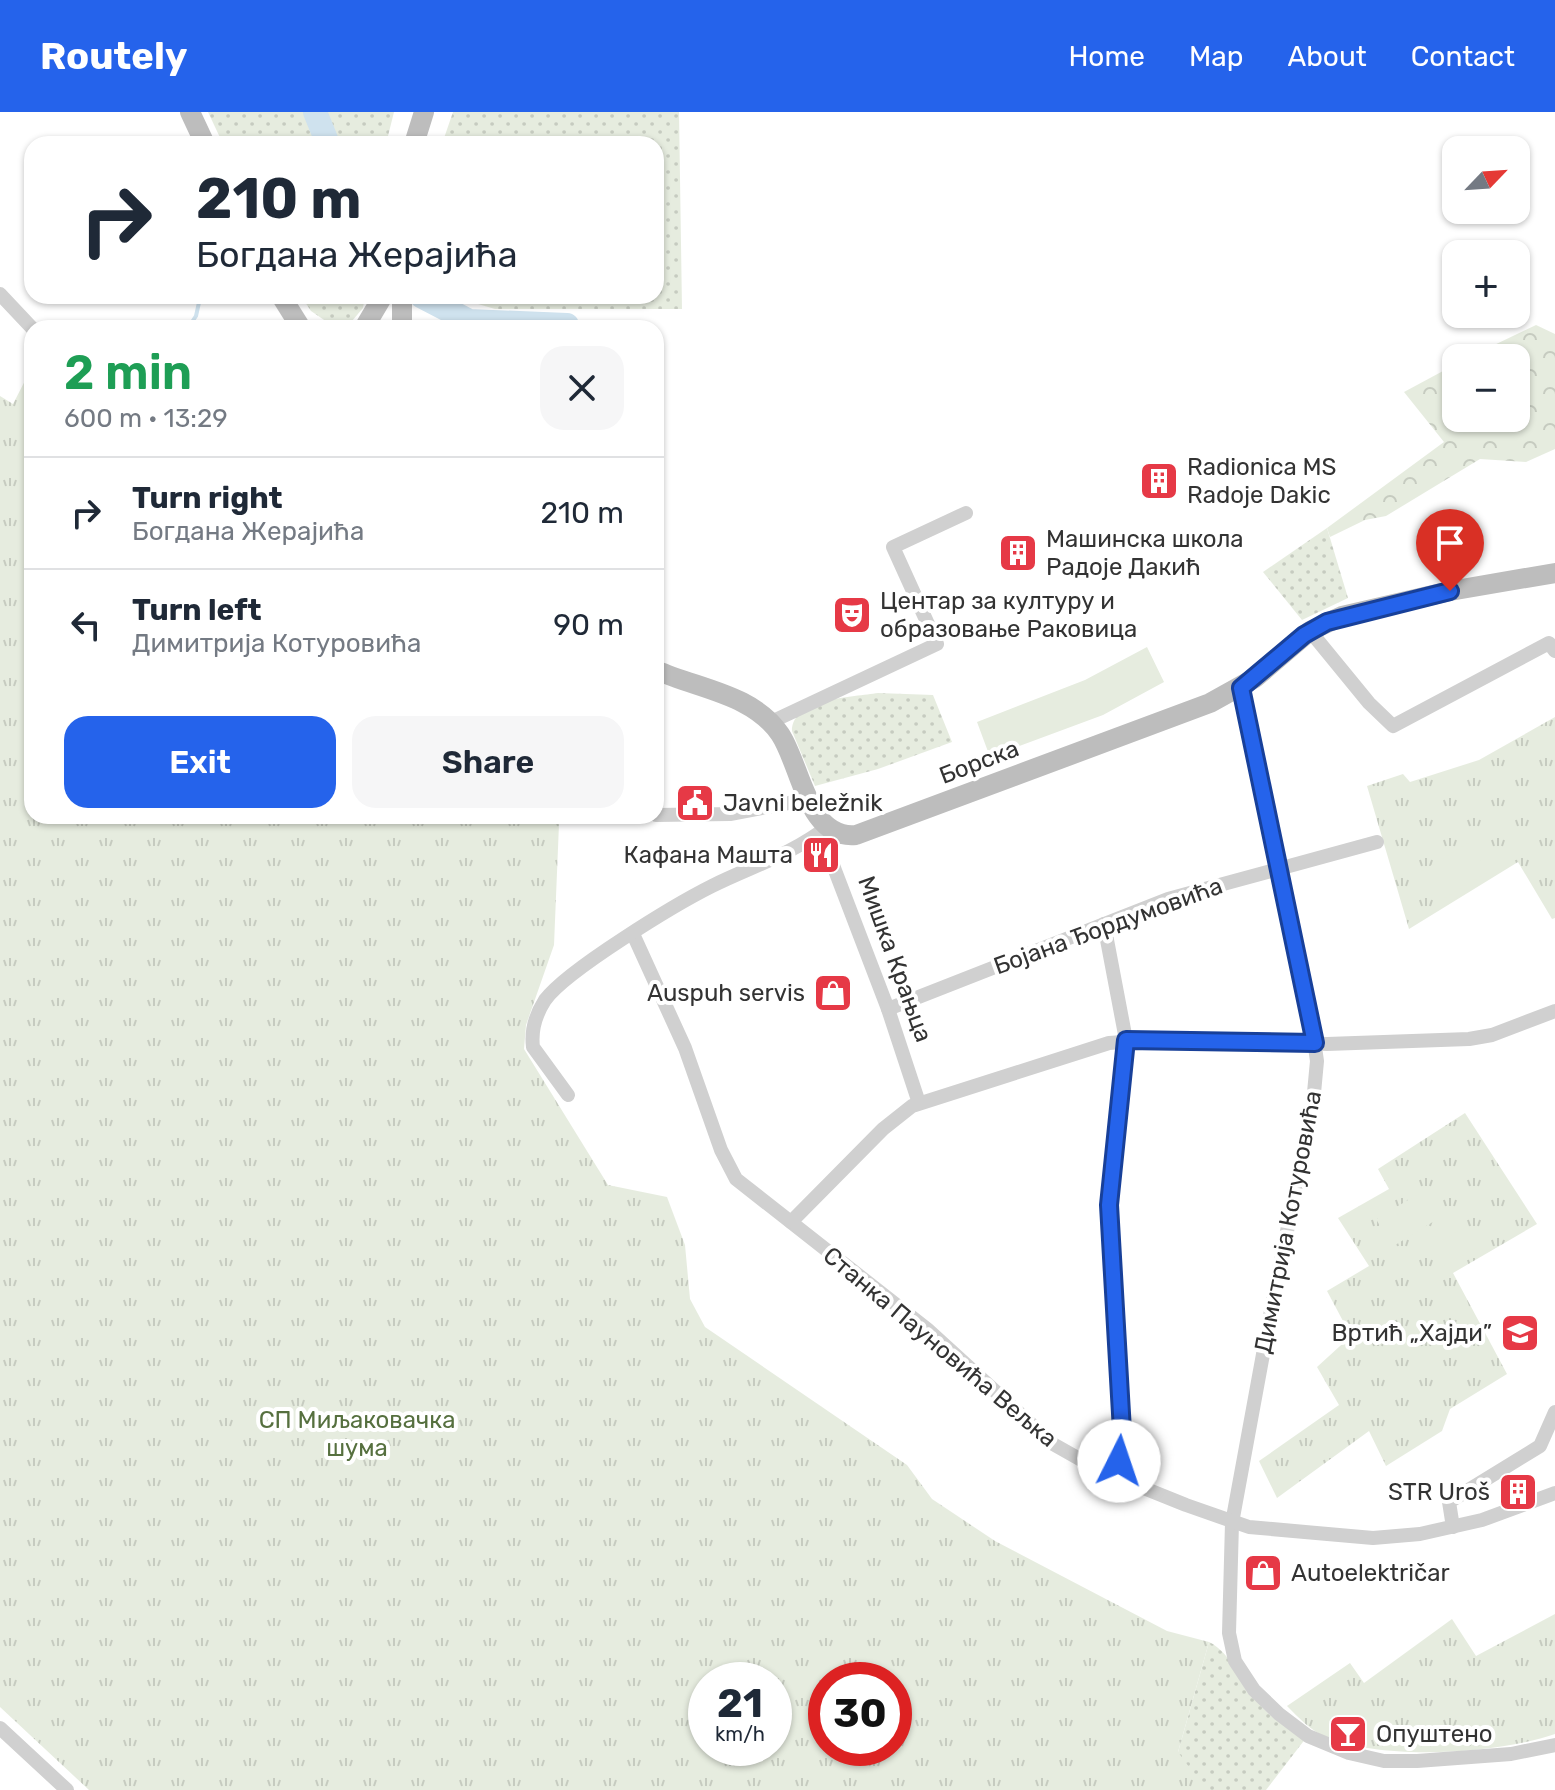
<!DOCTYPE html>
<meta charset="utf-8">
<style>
body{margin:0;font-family:Rubik,sans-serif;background:#f6f6f7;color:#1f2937;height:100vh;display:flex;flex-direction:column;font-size:30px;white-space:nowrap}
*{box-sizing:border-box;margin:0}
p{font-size:26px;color:#747a83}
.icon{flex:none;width:44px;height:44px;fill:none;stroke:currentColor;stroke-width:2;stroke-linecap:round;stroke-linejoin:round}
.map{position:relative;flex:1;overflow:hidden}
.side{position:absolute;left:24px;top:208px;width:640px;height:504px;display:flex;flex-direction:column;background:#fff;border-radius:24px;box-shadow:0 2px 6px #0004}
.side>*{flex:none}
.hud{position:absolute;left:24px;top:24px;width:640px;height:168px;border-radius:24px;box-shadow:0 2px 6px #0004;background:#fff;color:#1f2937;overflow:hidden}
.needle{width:52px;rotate:65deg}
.controls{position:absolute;left:1442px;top:24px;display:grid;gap:16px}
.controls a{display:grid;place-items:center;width:88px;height:88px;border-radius:16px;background:#fff;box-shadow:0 2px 6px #0004;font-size:40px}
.speed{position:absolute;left:688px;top:1550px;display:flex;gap:16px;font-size:40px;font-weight:700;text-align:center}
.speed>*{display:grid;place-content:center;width:104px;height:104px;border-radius:50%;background:#fff;box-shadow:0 2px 6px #0004;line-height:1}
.speed small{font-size:20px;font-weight:400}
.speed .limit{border:12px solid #d22;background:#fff;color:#111}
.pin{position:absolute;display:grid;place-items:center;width:68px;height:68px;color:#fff;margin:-82px -34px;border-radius:50% 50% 50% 0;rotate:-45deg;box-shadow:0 0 8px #0007}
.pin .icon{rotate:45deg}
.me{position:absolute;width:88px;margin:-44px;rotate:4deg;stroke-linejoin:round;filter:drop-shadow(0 0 6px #0008)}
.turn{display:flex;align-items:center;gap:28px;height:168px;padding:0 40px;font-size:36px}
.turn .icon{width:104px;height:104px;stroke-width:2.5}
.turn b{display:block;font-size:56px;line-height:68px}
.round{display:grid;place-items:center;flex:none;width:84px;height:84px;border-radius:24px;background:#f6f6f7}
.overview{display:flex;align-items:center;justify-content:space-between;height:136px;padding:0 40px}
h1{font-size:48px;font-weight:600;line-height:60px;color:#1e9e55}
.cta{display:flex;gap:16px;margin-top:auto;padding:16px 40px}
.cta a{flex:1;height:92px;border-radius:24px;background:#2563eb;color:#fff;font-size:32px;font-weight:600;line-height:92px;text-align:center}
.cta a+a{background:#f6f6f7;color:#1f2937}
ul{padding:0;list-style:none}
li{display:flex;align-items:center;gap:24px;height:112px;padding:0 40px;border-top:2px solid #e0e1e3}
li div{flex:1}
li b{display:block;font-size:30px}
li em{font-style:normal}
header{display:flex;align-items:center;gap:48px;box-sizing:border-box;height:112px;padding:0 40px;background:#2563eb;color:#fff}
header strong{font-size:38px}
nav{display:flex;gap:44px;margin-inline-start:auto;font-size:28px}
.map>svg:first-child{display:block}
.grass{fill:url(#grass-dots)}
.forest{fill:url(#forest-crowns)}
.park{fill:url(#park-tufts);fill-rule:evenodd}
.pitch{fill:#e6ecdf}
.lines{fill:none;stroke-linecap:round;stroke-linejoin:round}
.stream{stroke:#cfe2ee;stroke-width:4}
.river{stroke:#cfe2ee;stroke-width:24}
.minor{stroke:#d0d0d0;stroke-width:14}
.secondary{stroke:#bdbdbd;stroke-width:20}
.route-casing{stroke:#184099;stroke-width:20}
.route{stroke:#2563eb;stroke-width:14}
.labels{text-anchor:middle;stroke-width:8;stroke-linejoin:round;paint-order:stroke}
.poi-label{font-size:24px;fill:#333;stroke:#fff;text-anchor:start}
.street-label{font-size:24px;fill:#333;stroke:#fff}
.park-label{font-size:24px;fill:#56703f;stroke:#fff}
</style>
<header>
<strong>Routely</strong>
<nav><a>Home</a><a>Map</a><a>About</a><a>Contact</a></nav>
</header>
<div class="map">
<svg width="1555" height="1678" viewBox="0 0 1555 1678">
<defs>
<pattern id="grass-dots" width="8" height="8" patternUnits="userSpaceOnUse" patternTransform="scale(2)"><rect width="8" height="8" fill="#e6ecdf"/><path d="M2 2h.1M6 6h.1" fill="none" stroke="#c6cbc0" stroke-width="1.8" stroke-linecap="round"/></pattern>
<pattern id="forest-crowns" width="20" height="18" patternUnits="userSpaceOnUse" patternTransform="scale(2)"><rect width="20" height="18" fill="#e6ecdf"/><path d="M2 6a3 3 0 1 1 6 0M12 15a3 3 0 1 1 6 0" fill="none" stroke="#c6cbc0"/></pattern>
<pattern id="park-tufts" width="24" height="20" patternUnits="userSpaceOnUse" patternTransform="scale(2)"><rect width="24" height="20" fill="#e6ecdf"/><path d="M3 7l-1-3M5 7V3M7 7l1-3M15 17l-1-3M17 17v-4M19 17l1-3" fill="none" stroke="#c6cbc0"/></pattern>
</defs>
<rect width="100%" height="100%" fill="#fff"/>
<!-- grass -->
<g class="grass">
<polygon points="208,0 311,0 323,32 223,32"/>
<polygon points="320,0 394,0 386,32 333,32"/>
<polygon points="453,0 679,0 682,197 495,197 451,184 656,184 656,32 442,32"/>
<polygon points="301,184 365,184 363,196 352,209 330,212 311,199"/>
<polygon points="1327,416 1348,486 1302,508 1263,460"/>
<path d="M878 581 933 583 952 630 878 657 815 674 792 619C792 586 854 585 878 581Z"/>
<path d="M1209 1530C1232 1541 1245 1577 1264 1597 1275 1609 1292 1617 1306 1626L1266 1678H1172L1173 1658Z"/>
</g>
<!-- forest -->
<polygon class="forest" points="1536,213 1555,222 1555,337 1526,350 1480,347 1386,404 1365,408 1330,425 1327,416 1444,330 1404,280 1456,252 1456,306 1516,306 1516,246 1467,246"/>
<!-- park -->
<g class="park">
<path d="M30 259 32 260V704H545L559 712 554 833 526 913 524 937 608 1073 667 1085 685 1133 690 1187 705 1215 907 1353 932 1387 995 1429 1167 1519 1209 1530 1178 1640 1206 1678H89L0 1595V284L13 292ZM706 1568H774V1636H706ZM826 1568H894V1636H826Z"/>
<polygon points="1555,605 1555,806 1552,807 1518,750 1409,817 1367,674 1403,662 1410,670 1479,648"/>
<polygon points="1465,1001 1537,1112 1453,1161 1507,1262 1450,1297 1442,1319 1386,1354 1369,1319 1277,1386 1259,1349 1339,1293 1317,1255 1351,1224 1327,1179 1369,1154 1338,1106 1389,1077 1378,1057"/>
<path d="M1555 1502V1622C1497 1642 1383 1649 1326 1625 1311 1619 1298 1605 1287 1594L1350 1551 1364 1571 1452 1507 1476 1544Z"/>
</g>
<!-- pitch -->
<g class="pitch">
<polygon points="1147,535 1164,570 1103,603 990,645 977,610 1085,568"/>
<polygon points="1470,730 1488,760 1438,790 1420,760"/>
<polygon points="1420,1081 1436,1108 1392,1135 1376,1107"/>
<polygon points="1465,1115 1477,1135 1441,1156 1429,1136"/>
</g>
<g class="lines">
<!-- stream -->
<polyline class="stream" points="188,216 196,204 200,186"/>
<!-- river -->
<g class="river">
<polyline points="315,0 328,32"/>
<polyline points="421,184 469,209 567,213"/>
</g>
<!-- minor -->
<g class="minor">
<polyline points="0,182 32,216"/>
<polyline points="1310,519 1369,591 1393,614 1549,531 1555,539"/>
<polyline points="1241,576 1308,887 1317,949 1312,1002 1277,1166 1232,1411 1229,1521 1235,1549 1254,1578 1279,1602 1308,1624 1349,1641 1384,1649 1417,1649 1511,1642 1555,1633"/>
<polyline points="771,610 937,532 893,435 966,401"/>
<polyline points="656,703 730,702 810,687"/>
<polyline points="833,720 829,737 831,748 888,897 919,991"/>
<polyline points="1104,812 1126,928 1109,1093 1123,1336 1111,1364"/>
<polyline points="633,822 685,936 721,1038 736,1067 927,1217 1053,1332 1099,1358 1186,1393 1249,1415 1373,1426 1420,1422 1482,1408 1555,1381"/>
<polyline points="888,897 1168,787 1377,730"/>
<path d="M568 983 533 935C531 919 536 902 545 888 567 858 676 792 712 774 752 754 791 743 827 715"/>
<polyline points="791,1110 883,1017 912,994 1109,931 1179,926 1327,932 1469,927 1492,923 1555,899"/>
<polyline points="1453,1415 1449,1390 1540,1334 1555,1300"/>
<polyline points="0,1616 67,1678"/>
</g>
<!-- secondary -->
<g class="secondary">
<polyline points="190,0 205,32"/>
<polyline points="414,32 424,0"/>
<polyline points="281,184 301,216"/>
<polyline points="402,184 402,216"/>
<polyline points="364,216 383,184"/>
<path d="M656 558C698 577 753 582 780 622 801 653 807 728 856 723L1210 591 1255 566 1310 519 1342 504 1450 479 1555 461"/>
</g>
</g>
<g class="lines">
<!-- route casing -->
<g class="route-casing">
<polyline id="route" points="1119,1349 1123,1336 1109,1093 1126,928 1315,931 1241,576 1304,523 1327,510 1450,479"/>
</g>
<!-- route -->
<use href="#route" class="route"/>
</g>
<!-- icons -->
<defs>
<g id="building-square" transform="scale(2)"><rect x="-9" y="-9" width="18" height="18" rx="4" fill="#e63946" stroke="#fff"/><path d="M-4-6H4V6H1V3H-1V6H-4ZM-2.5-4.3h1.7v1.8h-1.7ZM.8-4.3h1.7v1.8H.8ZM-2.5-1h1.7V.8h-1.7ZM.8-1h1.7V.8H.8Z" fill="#fff"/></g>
<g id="theatre-square" transform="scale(2)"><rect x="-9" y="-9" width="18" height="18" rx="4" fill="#e63946" stroke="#fff"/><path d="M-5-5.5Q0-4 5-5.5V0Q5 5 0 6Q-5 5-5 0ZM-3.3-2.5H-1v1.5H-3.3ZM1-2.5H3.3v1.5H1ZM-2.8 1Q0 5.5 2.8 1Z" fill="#fff"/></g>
<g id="civic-square" transform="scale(2)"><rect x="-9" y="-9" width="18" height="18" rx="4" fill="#e63946" stroke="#fff"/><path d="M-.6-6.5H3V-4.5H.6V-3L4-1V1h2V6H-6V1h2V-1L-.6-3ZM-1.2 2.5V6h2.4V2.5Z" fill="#fff"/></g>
<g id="restaurant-square" transform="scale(2)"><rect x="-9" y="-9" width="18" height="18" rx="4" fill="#e63946" stroke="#fff"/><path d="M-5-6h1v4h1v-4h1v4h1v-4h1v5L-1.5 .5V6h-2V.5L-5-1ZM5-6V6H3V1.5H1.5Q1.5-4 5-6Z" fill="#fff"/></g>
<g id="shop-square" transform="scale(2)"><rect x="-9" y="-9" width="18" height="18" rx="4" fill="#e63946" stroke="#fff"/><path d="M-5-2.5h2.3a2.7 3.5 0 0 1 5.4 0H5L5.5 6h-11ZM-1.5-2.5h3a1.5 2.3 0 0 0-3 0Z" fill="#fff"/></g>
<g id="school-square" transform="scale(2)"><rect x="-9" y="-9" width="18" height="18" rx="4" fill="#e63946" stroke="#fff"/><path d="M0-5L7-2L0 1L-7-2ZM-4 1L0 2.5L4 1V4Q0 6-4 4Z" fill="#fff"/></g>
<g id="bar-square" transform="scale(2)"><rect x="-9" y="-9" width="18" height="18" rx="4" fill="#e63946" stroke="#fff"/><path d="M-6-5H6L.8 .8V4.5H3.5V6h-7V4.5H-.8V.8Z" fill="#fff"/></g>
</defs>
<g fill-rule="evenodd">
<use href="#building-square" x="1159" y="369"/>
<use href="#building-square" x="1018" y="441"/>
<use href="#theatre-square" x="852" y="503"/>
<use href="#civic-square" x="695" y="691"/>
<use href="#restaurant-square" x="821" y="743"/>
<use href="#shop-square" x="833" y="881"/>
<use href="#school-square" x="1520" y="1221"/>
<use href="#building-square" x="1518" y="1380"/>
<use href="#shop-square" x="1263" y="1461"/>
<use href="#bar-square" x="1348" y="1622"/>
</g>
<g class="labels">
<!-- poi labels -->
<g class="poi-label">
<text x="1187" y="363">Radionica MS<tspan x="1187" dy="28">Radoje Dakic</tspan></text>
<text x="1046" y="435">Машинска школа<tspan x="1046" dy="28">Радоје Дакић</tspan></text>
<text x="880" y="497">Центар за културу и<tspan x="880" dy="28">образовање Раковица</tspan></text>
<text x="723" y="699">Javni beležnik</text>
<text x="793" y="751" text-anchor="end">Кафана Машта</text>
<text x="805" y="889" text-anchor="end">Auspuh servis</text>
<text x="1492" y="1229" text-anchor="end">Вртић „Хајди”</text>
<text x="1490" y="1388" text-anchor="end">STR Uroš</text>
<text x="1291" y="1469">Autoelektričar</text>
<text x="1376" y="1630">Опуштено</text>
</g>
<!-- street labels -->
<g class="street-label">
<text transform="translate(979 650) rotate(-21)" y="8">Борска</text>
<text transform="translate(1108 814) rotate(-20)" y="8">Бојана Ђордумовића</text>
<text transform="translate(895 847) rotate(70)" y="8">Мишка Крањца</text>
<text transform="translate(1288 1110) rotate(-79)" y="8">Димитрија Котуровића</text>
<text transform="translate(940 1235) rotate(40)" y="8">Станка Пауновића Вељка</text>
</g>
<!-- park labels -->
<g class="park-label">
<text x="357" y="1316">СП Миљаковачка<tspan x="357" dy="28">шума</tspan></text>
</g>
</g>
</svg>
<div class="controls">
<a><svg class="needle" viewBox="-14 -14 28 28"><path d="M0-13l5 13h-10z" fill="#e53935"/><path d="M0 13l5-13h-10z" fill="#747a83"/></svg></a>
<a>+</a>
<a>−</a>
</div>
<div class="speed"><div>21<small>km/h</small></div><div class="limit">30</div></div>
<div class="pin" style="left:1450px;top:479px;background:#d93025"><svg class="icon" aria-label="arrive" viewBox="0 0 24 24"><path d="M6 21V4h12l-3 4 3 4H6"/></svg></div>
<svg class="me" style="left:1119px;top:1349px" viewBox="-20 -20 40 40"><circle r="19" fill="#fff"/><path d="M0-13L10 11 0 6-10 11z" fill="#2563eb"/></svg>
<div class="hud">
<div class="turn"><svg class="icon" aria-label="right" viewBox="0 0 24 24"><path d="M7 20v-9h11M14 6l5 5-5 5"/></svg><div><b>210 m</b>Богдана Жерајића</div></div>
</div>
<section class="side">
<div class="overview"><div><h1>2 min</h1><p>600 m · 13:29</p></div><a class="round"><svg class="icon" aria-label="close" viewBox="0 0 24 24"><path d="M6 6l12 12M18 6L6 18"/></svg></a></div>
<ul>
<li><svg class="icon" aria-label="right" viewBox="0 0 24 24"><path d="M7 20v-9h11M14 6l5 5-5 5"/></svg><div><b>Turn right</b><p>Богдана Жерајића</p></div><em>210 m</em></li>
<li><svg class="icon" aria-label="left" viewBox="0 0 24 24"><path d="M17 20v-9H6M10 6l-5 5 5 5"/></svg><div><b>Turn left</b><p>Димитрија Котуровића</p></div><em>90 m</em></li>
</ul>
<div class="cta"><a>Exit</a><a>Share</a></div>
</section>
</div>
